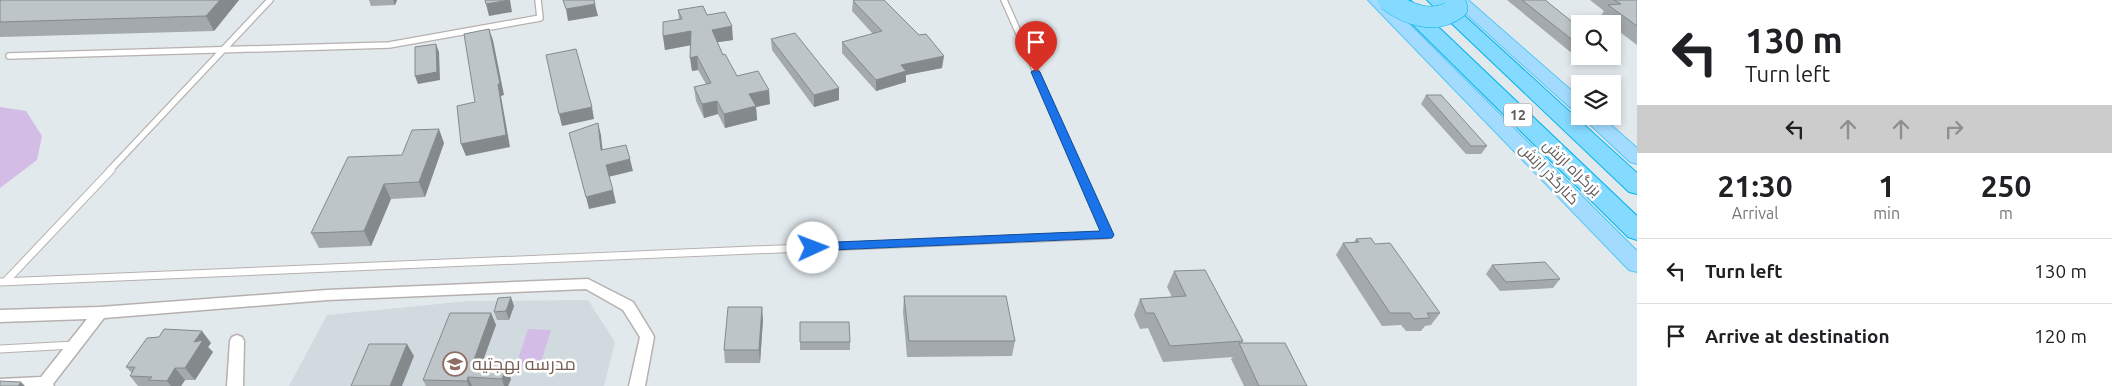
<!DOCTYPE html>
<meta charset="utf-8">
<style>
body{margin:0;font-family:Ubuntu,Cairo,sans-serif;background:#f6f6f6;color:#202124;height:100vh;display:flex;flex-direction:column;font-size:19px;white-space:nowrap}
*{box-sizing:border-box;margin:0}
p{font-size:16px;color:#757577}
.icon{flex:none;width:28px;height:28px;fill:none;stroke:currentColor;stroke-width:2;stroke-linecap:round;stroke-linejoin:round}
.map{position:relative;flex:1;overflow:hidden}
.side{display:flex;flex-direction:column;background:#fff;width:475px}
.side>*{flex:none}
.top-card{background:#fff;color:#202124;overflow:hidden}
.controls{position:absolute;left:1571px;top:15px;display:grid;gap:10px}
.controls a{display:grid;place-items:center;width:50px;height:50px;border-radius:0px;background:#fff;box-shadow:0 2px 8px #0003;font-size:25px}
.pin{position:absolute;display:grid;place-items:center;width:42px;height:42px;color:#fff;margin:-51px -21px;border-radius:50% 50% 50% 0;rotate:-45deg;box-shadow:0 0 5px #0007}
.pin .icon{rotate:45deg}
.me{position:absolute;width:55px;margin:-28px;rotate:88deg;stroke-linejoin:round;filter:drop-shadow(0 0 4px #0008)}
.turn{display:flex;align-items:center;gap:18px;height:105px;padding:0 25px;font-size:22px}
.turn .icon{width:65px;height:65px;stroke-width:2.5}
.turn b{display:block;font-size:35px;line-height:42px}
.lanes{display:flex;align-items:center;height:48px;padding:0 25px;background:#0003;justify-content:center;gap:25px;direction:ltr}
.lanes .off{opacity:.35}
.eta{display:flex;justify-content:space-evenly;align-items:center;height:85px;text-align:center}
.eta b{font-size:30px;font-weight:700;line-height:35px}
ul{padding:0;list-style:none}
li{display:flex;align-items:center;gap:15px;height:65px;padding:0 25px;border-top:1px solid #e0e0e0}
li div{flex:1}
li b{display:block;font-size:19px}
li em{font-style:normal}
main{display:flex;flex:1;min-height:0}
.map>svg:first-child{display:block}
.education{fill:#d1dbdf}
.green{fill:#d3bce6}
.lines{fill:none;stroke-linecap:round;stroke-linejoin:round}
.lane-far1-casing{stroke:#b7b0af;stroke-width:8}
.lane-casing{stroke:#b7b0af;stroke-width:9}
.street-casing{stroke:#b7b0af;stroke-width:3}
.primary-casing{stroke:#51c7f5;stroke-width:2}
.highway-casing{stroke:#00b3ed;stroke-width:2}
.lane-far1{stroke:#fff;stroke-width:5.5}
.lane{stroke:#fff;stroke-width:7}
.street{fill:#fff;fill-rule:evenodd}
.primary{fill:#a3dbff;fill-rule:evenodd}
.highway{fill:#85daff;fill-rule:evenodd}
.highway-bridge-casing{stroke:#00b3ed;stroke-width:22;stroke-linecap:butt}
.highway-bridge{stroke:#85daff;stroke-width:21}
.wall{fill:#a3a9ac}
.shaded-wall{fill:#848a8c}
.building{fill:#bdc5c8;stroke:#848a8c}
.route{fill:#1a73e8;stroke:#114b97}
.labels{text-anchor:middle;stroke-width:5;stroke-linejoin:round;paint-order:stroke}
.shield{fill:#fff;stroke:#918c8b;stroke-width:1}
.shield-label{font-size:14px;font-weight:bold;fill:#625a59}
.street-label{font-size:15px;fill:#625a59;stroke:#fff}
.near-education-label{font-size:18px;fill:#785e54;stroke:#fff;text-anchor:start}
</style>
<main>
<div class="map">
<svg width="1637" height="386" viewBox="0 0 1637 386">
<rect width="100%" height="100%" fill="#e1e9ed"/>
<!-- education -->
<polygon class="education" points="588,300 615,342 604,386 289,386 327,315 468,301"/>
<!-- green -->
<g class="green">
<polygon points="0,107 26,111 42,136 37,160 0,188"/>
<polygon points="528,329 551,330 540,366 516,365"/>
</g>
<g class="lines">
<!-- lane-far1 casing -->
<g class="lane-far1-casing">
<g id="lane-far1">
<polyline points="1004,0 1080,171"/>
<polyline points="9,56 389,45 540,18 538,0"/>
<polyline points="109,171 270,0"/>
</g>
</g>
<!-- lane casing -->
<g class="lane-casing">
<g id="lane">
<polyline points="6,281 111,170"/>
<polyline points="0,282 1108,235 1079,170"/>
<polyline points="0,349 74,345"/>
</g>
</g>
<!-- street casing -->
<g class="street-casing">
<g id="street">
<polygon points="588,279 633,302 652,333 654,337 645,386 629,386 640,337 623,310 586,289 327,300 104,318 53,384 54,386 0,386 0,379 41,377 87,319 0,322 0,310 100,307 327,290"/>
<polygon points="237,335 242,337 244,341 243,386 227,386 230,341 232,337"/>
</g>
</g>
<!-- primary casing -->
<g class="primary-casing">
<g id="primary">
<polygon points="1368,0 1385,0 1637,251 1637,272 1629,270"/>
<polygon points="1451,0 1468,0 1580,98 1580,112 1574,111"/>
<polygon points="1581,116 1601,116 1637,148 1637,164 1630,162"/>
</g>
</g>
<!-- highway casing -->
<g class="highway-casing">
<g id="highway">
<polygon points="1402,0 1411,1 1637,216 1637,240 1628,237 1397,9 1395,5 1397,1"/>
<polygon points="1427,0 1447,0 1637,173 1637,194 1629,192"/>
</g>
</g>
<!-- lane-far1 -->
<use href="#lane-far1" class="lane-far1"/>
<!-- lane -->
<use href="#lane" class="lane"/>
<!-- street -->
<use href="#street" class="street"/>
<!-- primary -->
<use href="#primary" class="primary"/>
<!-- highway -->
<use href="#highway" class="highway"/>
<!-- highway-bridge casing -->
<g class="highway-bridge-casing">
<path id="highway-bridge" d="M1388 0C1408 15 1435 25 1457 8L1455 2"/>
</g>
<!-- highway-bridge -->
<use href="#highway-bridge" class="highway-bridge"/>
</g>
<!-- wall -->
<g class="wall">
<polygon points="0,0 239,0 214,31 0,37"/>
<polygon points="369,0 397,0 395,5 371,6"/>
<polygon points="1507,0 1545,0 1580,28 1580,54 1574,55"/>
<polygon points="1590,0 1637,0 1637,45 1612,26 1612,24 1609,24 1600,17 1604,11"/>
<polygon points="853,1 942,68 906,75 906,82 876,91 842,53 842,42 873,34 852,11"/>
<polygon points="678,10 707,15 733,40 717,42 723,55 737,76 770,104 756,107 757,120 725,128 718,114 704,118 696,101 694,87 706,84 698,70 692,71 690,45 665,50 663,36 679,19"/>
<polygon points="771,39 839,100 814,107 772,50"/>
<polygon points="1426,95 1487,146 1481,154 1466,154 1421,104"/>
<polygon points="444,143 425,197 391,199 371,246 319,248 311,233 402,155"/>
<polygon points="1356,239 1375,244 1440,313 1431,325 1425,326 1421,331 1406,331 1401,325 1382,326 1336,255 1343,243 1354,242"/>
<polygon points="1492,265 1560,279 1553,288 1500,291 1486,274"/>
<polygon points="1174,271 1243,341 1242,343 1307,386 1244,386 1231,359 1233,357 1163,362 1148,328 1140,329 1134,315 1140,299 1172,297 1167,287"/>
<polygon points="904,296 1015,341 1012,356 907,357 903,312"/>
<polygon points="514,306 509,320 497,320 494,312"/>
<polygon points="491,313 496,325 481,366 511,379 508,386 426,386 423,380"/>
<polygon points="763,319 760,363 725,363 724,350"/>
<polygon points="800,322 850,342 850,350 800,350"/>
<polygon points="211,343 208,347 213,352 195,380 185,380 181,386 138,386 130,376 132,373 126,367"/>
</g>
<!-- shaded-wall -->
<g class="shaded-wall">
<polygon points="220,0 239,0 214,31 206,16"/>
<polygon points="393,0 397,0 395,5"/>
<polygon points="510,0 512,12 489,16 486,4"/>
<polygon points="595,4 598,16 568,21 566,9"/>
<polygon points="732,26 733,40 713,43 712,30"/>
<polygon points="489,29 493,40 504,95 501,96 510,147 466,156 461,144 498,84"/>
<polygon points="691,31 692,45 665,50 663,36"/>
<polygon points="436,44 439,52 440,80 418,84 415,76"/>
<polygon points="697,56 698,70 692,71 690,58"/>
<polygon points="944,56 942,68 906,75 906,82 876,91 876,80 901,65"/>
<polygon points="839,88 839,100 814,107 814,95"/>
<polygon points="769,90 770,104 756,107 757,120 725,128 724,114 749,94"/>
<polygon points="717,101 718,114 704,118 702,104"/>
<polygon points="592,107 594,119 562,126 559,114"/>
<polygon points="598,123 601,135 604,163 601,150"/>
<polygon points="439,129 444,143 425,197 419,182"/>
<polygon points="630,159 633,171 608,177 606,165"/>
<polygon points="384,184 391,199 371,246 364,231"/>
<polygon points="613,190 616,203 589,209 586,197"/>
<polygon points="511,297 514,306 509,320 506,311"/>
<polygon points="762,307 763,319 760,363 759,350"/>
<polygon points="491,313 496,325 477,377 472,365"/>
<polygon points="202,331 211,343 208,347 213,352 195,380 185,368 194,342"/>
<polygon points="407,344 414,356 402,386 390,386"/>
<polygon points="506,367 511,379 508,386 504,386 502,379"/>
<polygon points="175,368 185,380 181,386 171,386 167,381"/>
<polygon points="468,377 472,386 469,386 467,381"/>
<polygon points="21,382 25,386 18,386"/>
</g>
<!-- building -->
<g class="building">
<polygon points="0,0 220,0 206,16 0,22"/>
<polygon points="485,0 509,0 486,4"/>
<polygon points="563,0 594,0 595,4 566,9"/>
<polygon points="855,0 884,0 919,35 926,34 944,56 901,65 906,71 876,80 842,42 882,31 853,1"/>
<polygon points="1522,0 1545,0 1580,28 1580,46"/>
<polygon points="1614,0 1637,0 1637,26 1608,5 1621,4"/>
<polygon points="703,6 707,15 725,12 732,26 712,30 723,55 725,54 737,76 758,71 769,90 749,94 756,106 724,114 717,101 702,104 694,87 711,83 697,56 690,58 691,31 663,36 663,22 682,19 678,10"/>
<polygon points="489,29 500,84 498,84 506,135 461,144 457,106 475,102 464,34"/>
<polygon points="795,33 839,88 814,95 771,39"/>
<polygon points="436,44 437,72 415,76 415,47"/>
<polygon points="576,49 592,107 559,114 546,55"/>
<polygon points="1426,95 1441,95 1487,146 1471,146"/>
<polygon points="598,123 601,150 626,145 630,159 606,165 613,190 586,197 569,133"/>
<polygon points="439,129 419,182 384,184 364,231 311,233 348,157 402,155 412,130"/>
<polygon points="1371,238 1375,244 1390,243 1440,313 1427,313 1430,318 1414,319 1410,313 1390,313 1343,243 1359,242 1356,239"/>
<polygon points="1545,262 1560,279 1506,282 1492,265"/>
<polygon points="1205,270 1243,341 1170,346 1154,313 1146,313 1140,299 1186,296 1174,271"/>
<polygon points="904,296 1006,296 1015,341 909,341"/>
<polygon points="511,297 506,311 494,312 498,298"/>
<polygon points="728,307 762,307 759,350 724,350"/>
<polygon points="450,313 491,313 472,365 506,367 502,379 468,377 467,381 423,380"/>
<polygon points="800,322 849,322 850,342 800,342"/>
<polygon points="164,329 202,331 194,342 203,340 185,368 175,368 167,381 148,380 152,377 130,376 135,367 126,367 147,338 159,337"/>
<polygon points="1239,343 1285,343 1307,386 1259,386"/>
<polygon points="369,344 407,344 390,386 351,386"/>
<polygon points="0,381 21,382 18,386 0,386"/>
</g>
<!-- route -->
<polygon class="route" points="1036,69 1040,72 1114,235 1112,238 808,251 807,248 813,243 1100,231 1031,72"/>
<!-- icons -->
<defs>
<g id="school-ring" transform="scale(1.25)"><circle r="9.5" fill="#fff" stroke="#8d6e63" stroke-width="1.5"/><path d="M0-5L7-2L0 1L-7-2ZM-4 1L0 2.5L4 1V4Q0 6-4 4Z" fill="#8d6e63"/></g>
</defs>
<g fill-rule="evenodd">
<use href="#school-ring" x="455" y="364"/>
</g>
<g class="labels">
<!-- shield labels -->
<rect class="shield" x="1504" y="103.5" width="28" height="23" rx="4"/>
<g class="shield-label">
<text x="1518" y="120">12</text>
</g>
<!-- street labels -->
<g class="street-label">
<text transform="translate(1572 168) rotate(44)" y="5">بزرگراه ارتش</text>
<text transform="translate(1549 174) rotate(46)" y="5">کنارگذر ارتش</text>
</g>
<!-- near-education labels -->
<g class="near-education-label">
<text x="472" y="370">مدرسه بهجتیه</text>
</g>
</g>
</svg>
<div class="controls">
<a><svg class="icon" aria-label="search" viewBox="0 0 24 24"><circle cx="10" cy="10" r="6"/><path d="M15 15l6 6"/></svg></a>
<a><svg class="icon" aria-label="layers" viewBox="0 0 24 24"><path d="M12 4l9 5-9 5-9-5zM3 14l9 5 9-5"/></svg></a>
</div>
<div class="pin" style="left:1036px;top:72px;background:#d93025"><svg class="icon" aria-label="arrive" viewBox="0 0 24 24"><path d="M6 21V4h12l-3 4 3 4H6"/></svg></div>
<svg class="me" style="left:813px;top:248px" viewBox="-20 -20 40 40"><circle r="19" fill="#fff"/><path d="M0-13L10 11 0 6-10 11z" fill="#1a73e8"/></svg>
</div>
<section class="side">
<div class="top-card">
<div class="turn"><svg class="icon" aria-label="left" viewBox="0 0 24 24"><path d="M17 20v-9H6M10 6l-5 5 5 5"/></svg><div><b>130 m</b>Turn left</div></div>
<div class="lanes"><svg class="icon" aria-label="left" viewBox="0 0 24 24"><path d="M17 20v-9H6M10 6l-5 5 5 5"/></svg><svg class="icon off" aria-label="ahead" viewBox="0 0 24 24"><path d="M12 20V5M6 11l6-6 6 6"/></svg><svg class="icon off" aria-label="ahead" viewBox="0 0 24 24"><path d="M12 20V5M6 11l6-6 6 6"/></svg><svg class="icon off" aria-label="right" viewBox="0 0 24 24"><path d="M7 20v-9h11M14 6l5 5-5 5"/></svg></div>
</div>
<div class="eta">
<div><b>21:30</b><p>Arrival</p></div>
<div><b>1</b><p>min</p></div>
<div><b>250</b><p>m</p></div>
</div>
<ul>
<li><svg class="icon" aria-label="left" viewBox="0 0 24 24"><path d="M17 20v-9H6M10 6l-5 5 5 5"/></svg><div><b>Turn left</b></div><em>130 m</em></li>
<li><svg class="icon" aria-label="arrive" viewBox="0 0 24 24"><path d="M6 21V4h12l-3 4 3 4H6"/></svg><div><b>Arrive at destination</b></div><em>120 m</em></li>
</ul>
</section>
</main>
